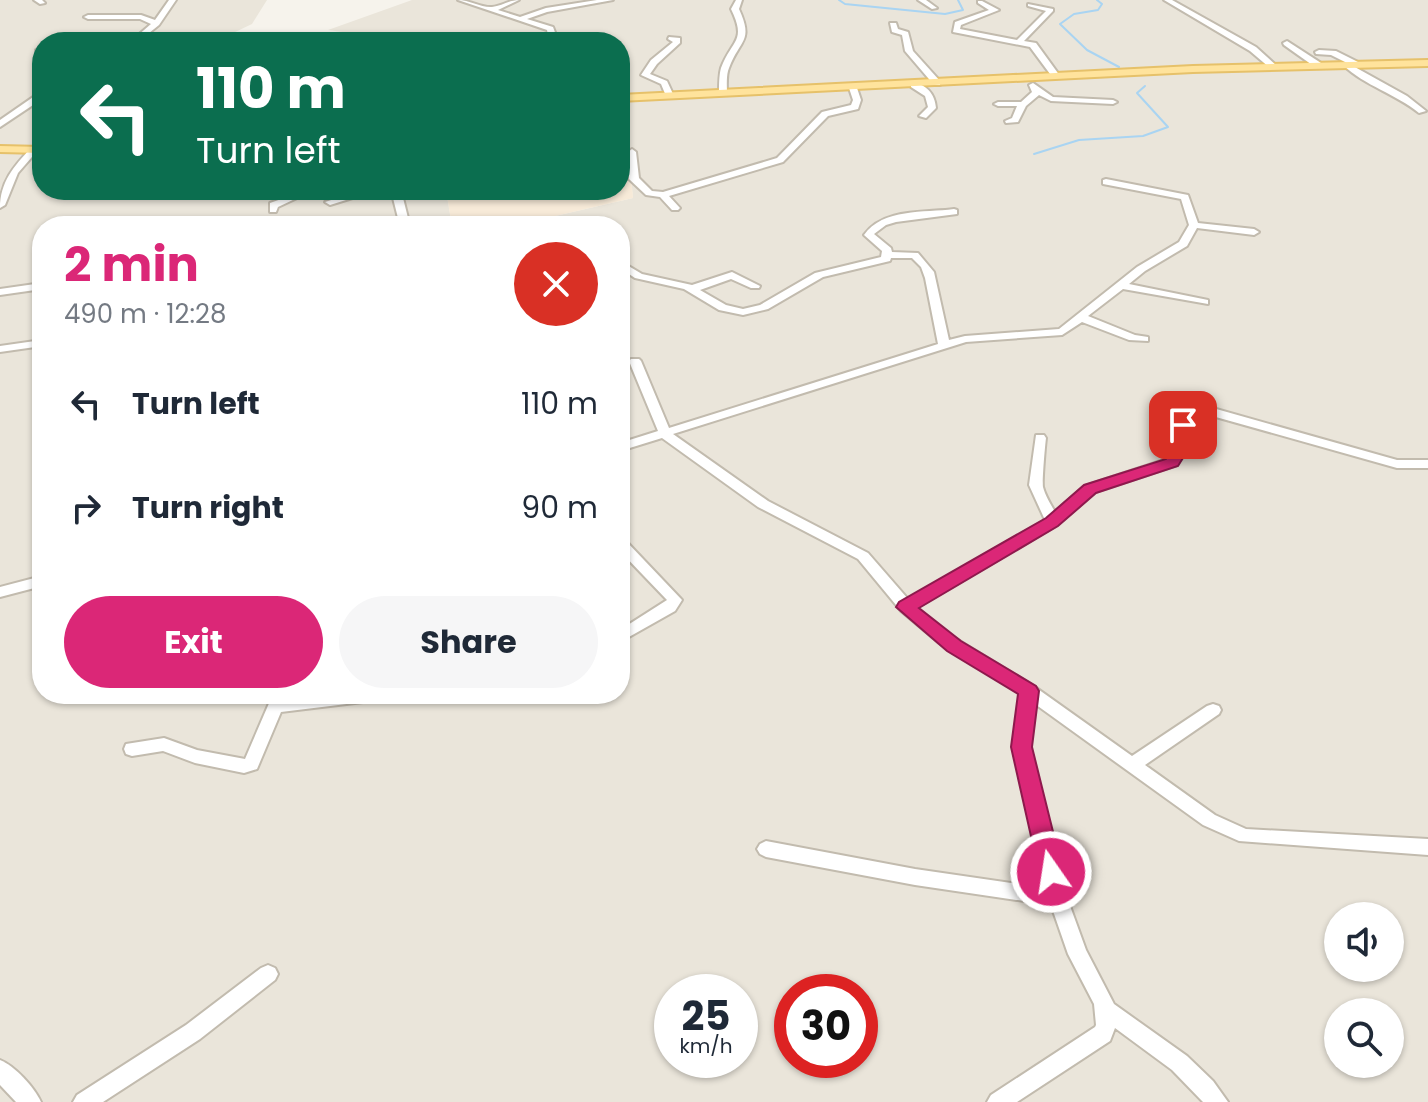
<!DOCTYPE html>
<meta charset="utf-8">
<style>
body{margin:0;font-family:Poppins,sans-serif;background:#f6f6f7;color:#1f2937;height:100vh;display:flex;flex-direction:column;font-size:30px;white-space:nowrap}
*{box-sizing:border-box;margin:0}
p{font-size:26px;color:#747a83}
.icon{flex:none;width:44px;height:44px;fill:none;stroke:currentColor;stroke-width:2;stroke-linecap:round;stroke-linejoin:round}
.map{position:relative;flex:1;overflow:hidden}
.details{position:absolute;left:32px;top:216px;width:598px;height:488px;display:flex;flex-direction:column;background:#fff;border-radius:32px;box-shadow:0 2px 6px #0004}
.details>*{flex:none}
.banner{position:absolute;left:32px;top:32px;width:598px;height:168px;border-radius:32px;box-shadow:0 2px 6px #0004;background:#0b6e4f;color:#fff;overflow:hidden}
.fabs{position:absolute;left:1324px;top:902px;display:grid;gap:16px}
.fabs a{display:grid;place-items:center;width:80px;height:80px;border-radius:50%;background:#fff;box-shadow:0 2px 6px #0004;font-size:40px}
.speed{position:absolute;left:654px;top:974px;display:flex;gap:16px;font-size:40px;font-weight:700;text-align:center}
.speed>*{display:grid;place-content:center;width:104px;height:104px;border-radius:50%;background:#fff;box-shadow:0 2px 6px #0004;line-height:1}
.speed small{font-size:20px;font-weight:400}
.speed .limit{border:12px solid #d22;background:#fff;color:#111}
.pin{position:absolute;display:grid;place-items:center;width:68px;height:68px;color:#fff;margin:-34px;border-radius:16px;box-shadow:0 4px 12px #0006}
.me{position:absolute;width:88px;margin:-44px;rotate:347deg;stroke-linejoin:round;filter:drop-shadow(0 0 6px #0008)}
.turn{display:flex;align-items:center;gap:28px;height:168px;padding:0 32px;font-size:36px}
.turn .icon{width:104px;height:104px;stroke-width:2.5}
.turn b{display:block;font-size:56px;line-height:68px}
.round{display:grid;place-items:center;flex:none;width:84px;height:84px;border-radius:42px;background:#f6f6f7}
.summary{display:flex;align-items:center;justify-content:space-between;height:136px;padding:0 32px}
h1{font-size:48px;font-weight:700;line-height:60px;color:#db2777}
.button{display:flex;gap:16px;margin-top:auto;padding:16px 32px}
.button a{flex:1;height:92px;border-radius:48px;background:#db2777;color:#fff;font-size:32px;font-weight:700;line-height:92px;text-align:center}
.button a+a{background:#f6f6f7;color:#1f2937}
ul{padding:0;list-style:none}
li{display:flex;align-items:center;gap:24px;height:104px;padding:0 32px}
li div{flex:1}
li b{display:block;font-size:30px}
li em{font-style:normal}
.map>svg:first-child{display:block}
.residential{fill:#eae5da;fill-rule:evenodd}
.commercial{fill:#f7ead8}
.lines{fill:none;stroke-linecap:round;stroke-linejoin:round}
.stream{stroke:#a9d4f2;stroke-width:2}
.minor-casing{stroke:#c2bbae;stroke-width:4}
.major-casing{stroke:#e6c16a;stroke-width:4}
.minor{fill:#fff;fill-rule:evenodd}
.major{fill:#ffe39c;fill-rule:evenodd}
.route{fill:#db2777;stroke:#8e194d;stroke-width:2}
</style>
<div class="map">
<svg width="1428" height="1102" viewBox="0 0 1428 1102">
<rect width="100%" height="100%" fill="#f6f3ec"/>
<!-- residential -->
<path class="residential" d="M0 0H267L252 24 214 42H42V190H446L452 226H42V694H620V226H512L633 198 628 151H620V42H414L328 30 412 0H1428V1102H0ZM1338 916H1390V968H1338ZM672 992H740V1060H672ZM792 992H860V1060H792ZM1338 1012H1390V1064H1338Z"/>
<!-- commercial -->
<polygon class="commercial" points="620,151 629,151 633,198 512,226 452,226 446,190 620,190"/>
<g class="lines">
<!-- stream -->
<g class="stream">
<polyline points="839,0 845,4 945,14 963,10 958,0"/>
<polyline points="1097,0 1102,4 1098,10 1074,14 1060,24 1087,50 1119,67"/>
<polyline points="1034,154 1079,140 1143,136 1168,127 1137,93 1145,86"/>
</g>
<!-- minor casing -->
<g class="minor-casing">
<g id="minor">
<polygon points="34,0 42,0 45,3 40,4"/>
<polygon points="169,0 176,0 159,25 138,42 130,42 151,24 140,19 88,19 84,17 88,15 141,15 155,20"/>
<path d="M458 0C469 0 482 8 492 7 502 6 509 0 519 0L498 10 520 17 546 8 597 0H613L547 12 527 19 553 27 556 35 551 42H543L548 35 547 30Z"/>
<path d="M736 0H742L739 9C754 42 740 39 729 68 726 75 727 85 727 93L723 95 719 93C719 85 719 75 721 68 732 39 747 42 731 9Z"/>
<polygon points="918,0 926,0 937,8 932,9"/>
<polygon points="1164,0 1172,0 1256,47 1277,66 1270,68 1250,51"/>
<polygon points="978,1 982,1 999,10 961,25 960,29 1017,40 1046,11 1028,6 1028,4 1053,9 1053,11 1024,41 1036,43 1060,76 1059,78 1053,78 1030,47 953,32 955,22 989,10 978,3"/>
<polygon points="890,23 896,23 898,29 908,32 913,51 940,81 940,85 934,85 905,51 902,35 892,32"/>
<polygon points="669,37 680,38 680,43 657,64 650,74 667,81 673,94 669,96 666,96 661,84 641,75 651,60 673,42 668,39"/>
<polygon points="1287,41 1321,63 1321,67 1315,67 1284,45 1283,43"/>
<polygon points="40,48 42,48 42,52 36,50"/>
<path d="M1319 50 1336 51 1360 63V67L1353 66 1407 96 1426 111 1419 113C1396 94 1365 86 1343 65L1347 63 1331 55 1316 54 1315 52Z"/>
<path d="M911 83C926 83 935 94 936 108L926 118 919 116 928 107 925 96 911 87Z"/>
<polygon points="1033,83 1053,97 1113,100 1117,102 1113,104 1051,101 1039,95 1026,106 1018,122 1006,123 1005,121 1012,118 1017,106 998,106 994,104 998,102 1021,102 1032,92 1029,85"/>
<polygon points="853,86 857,88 861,100 858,109 828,116 783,162 669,196 680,208 678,210 672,210 660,197 646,195 629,179 628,152 632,149 636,152 639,178 652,191 663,192 777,158 822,112 851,105 853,100 849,88"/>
<polygon points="39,93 42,93 42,99 0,127 0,120"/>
<path d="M31 148 38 150 18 173 5 205 0 208C0 182 14 166 31 148Z"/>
<path d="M1106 179 1188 195 1198 223 1254 229 1259 232 1254 235 1197 228 1187 246 1145 271 1129 284 1208 300V304L1123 289 1088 316 1135 335 1148 337V341L1129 340 1082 322 1062 335 966 342 673 434 768 501 868 553 908 599 1045 520 1029 485 1036 435H1044L1046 438C1045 446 1042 481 1043 487 1045 495 1051 505 1055 512L1085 486 1167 459 1173 450 1177 425 1191 404 1195 403 1397 460H1428V468H1397L1198 412C1187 429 1187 447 1177 465L1095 492 1057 525 916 608 948 634 1035 687 1132 756 1207 706 1213 704 1219 706 1221 710 1219 714 1145 765 1215 815 1246 829 1428 839V855L1239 841 1203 825 1035 704 1030 737 1031 756 1070 906 1086 950 1114 1004 1187 1056 1213 1081 1228 1102H1203L1172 1070 1115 1028 1110 1041 1017 1102H987L991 1095 1095 1027 1096 1025 1094 1004 1068 954 1051 905 915 885 766 857 760 854 757 849 760 844 766 841 915 869 1046 888 1015 756 1014 737 1021 694 938 642 901 611 858 559 758 507 662 438 620 451V443L658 431 629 361 631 359H639L641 361 669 428 938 344 925 278 921 267 912 258H891L890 261 823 277 768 309 743 315 719 310 684 289 635 278 620 268V261L642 274 692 285 732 272 760 286 759 288H751L731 279 700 290 726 305 743 309 760 305 815 273 881 257 882 251 864 235C883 208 924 213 954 209L957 210V214L896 222 886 225 874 234 891 248 892 252 918 253 934 272 949 340 965 336 1059 329 1137 267 1179 242 1189 225 1181 199 1103 184V180Z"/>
<polygon points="259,190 274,190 263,194"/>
<polygon points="282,190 292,190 297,198 278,207 276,212 270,212 270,203 287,197"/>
<polygon points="363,190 378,190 330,205 325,202"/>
<polygon points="391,190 401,190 410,226 400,226"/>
<polygon points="42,283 42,289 0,295 0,289"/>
<polygon points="42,340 42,346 0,352 0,346"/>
<polygon points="620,538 625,540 682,600 675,611 620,642 620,630 667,600 620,551"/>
<polygon points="42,576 42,586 0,597 0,587"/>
<polygon points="273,694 289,694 287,699 328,694 370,694 371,696 369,700 363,702 281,712 257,769 244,773 195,763 163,751 132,756 126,754 124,749 126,744 164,738 197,750 245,759"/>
<polygon points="268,965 275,968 278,974 275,980 200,1039 103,1102 73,1102 77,1095 186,1025 261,968"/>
<path d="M0 1060C15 1066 34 1087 41 1102H16L0 1085Z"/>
</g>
</g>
<!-- major casing -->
<g class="major-casing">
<g id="major">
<polygon points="1428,60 1428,66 1193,72 620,101 620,95 1193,66"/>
<polygon points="0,146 42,147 42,153 0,152"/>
</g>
</g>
<!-- minor -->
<use href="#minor" class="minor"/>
<!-- major -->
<use href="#major" class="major"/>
</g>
<!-- route -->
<polygon class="route" points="1183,420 1191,425 1188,450 1178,466 1096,493 1058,526 919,608 961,641 1036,686 1039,691 1032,747 1063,872 1059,879 1051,882 1043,879 1039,872 1011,747 1018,694 947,651 896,607 899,602 1046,518 1084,485 1166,459 1171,450 1175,425"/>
</svg>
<div class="fabs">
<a><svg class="icon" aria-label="sound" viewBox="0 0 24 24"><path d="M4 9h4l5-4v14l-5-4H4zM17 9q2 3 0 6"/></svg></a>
<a><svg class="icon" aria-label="search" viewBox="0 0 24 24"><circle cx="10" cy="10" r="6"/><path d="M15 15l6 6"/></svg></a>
</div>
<div class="speed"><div>25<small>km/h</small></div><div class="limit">30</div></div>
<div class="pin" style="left:1183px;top:425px;background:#d93025"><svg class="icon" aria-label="arrive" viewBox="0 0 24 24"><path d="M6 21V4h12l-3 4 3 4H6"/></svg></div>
<svg class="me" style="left:1051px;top:872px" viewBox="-20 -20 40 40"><circle r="17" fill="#db2777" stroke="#fff" stroke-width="3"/><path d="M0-11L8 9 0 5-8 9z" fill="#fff"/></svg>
<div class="banner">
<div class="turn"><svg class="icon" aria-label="left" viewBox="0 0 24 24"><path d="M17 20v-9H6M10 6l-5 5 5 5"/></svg><div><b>110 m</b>Turn left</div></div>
</div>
<section class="details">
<div class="summary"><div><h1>2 min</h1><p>490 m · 12:28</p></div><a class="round" style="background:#d93025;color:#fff"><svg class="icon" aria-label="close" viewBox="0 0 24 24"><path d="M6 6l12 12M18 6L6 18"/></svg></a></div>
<ul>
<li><svg class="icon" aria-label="left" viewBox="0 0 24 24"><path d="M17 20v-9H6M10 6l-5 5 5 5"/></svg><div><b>Turn left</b></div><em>110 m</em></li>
<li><svg class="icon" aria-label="right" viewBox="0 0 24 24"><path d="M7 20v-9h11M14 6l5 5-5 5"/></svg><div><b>Turn right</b></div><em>90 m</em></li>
</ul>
<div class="button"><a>Exit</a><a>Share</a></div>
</section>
</div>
